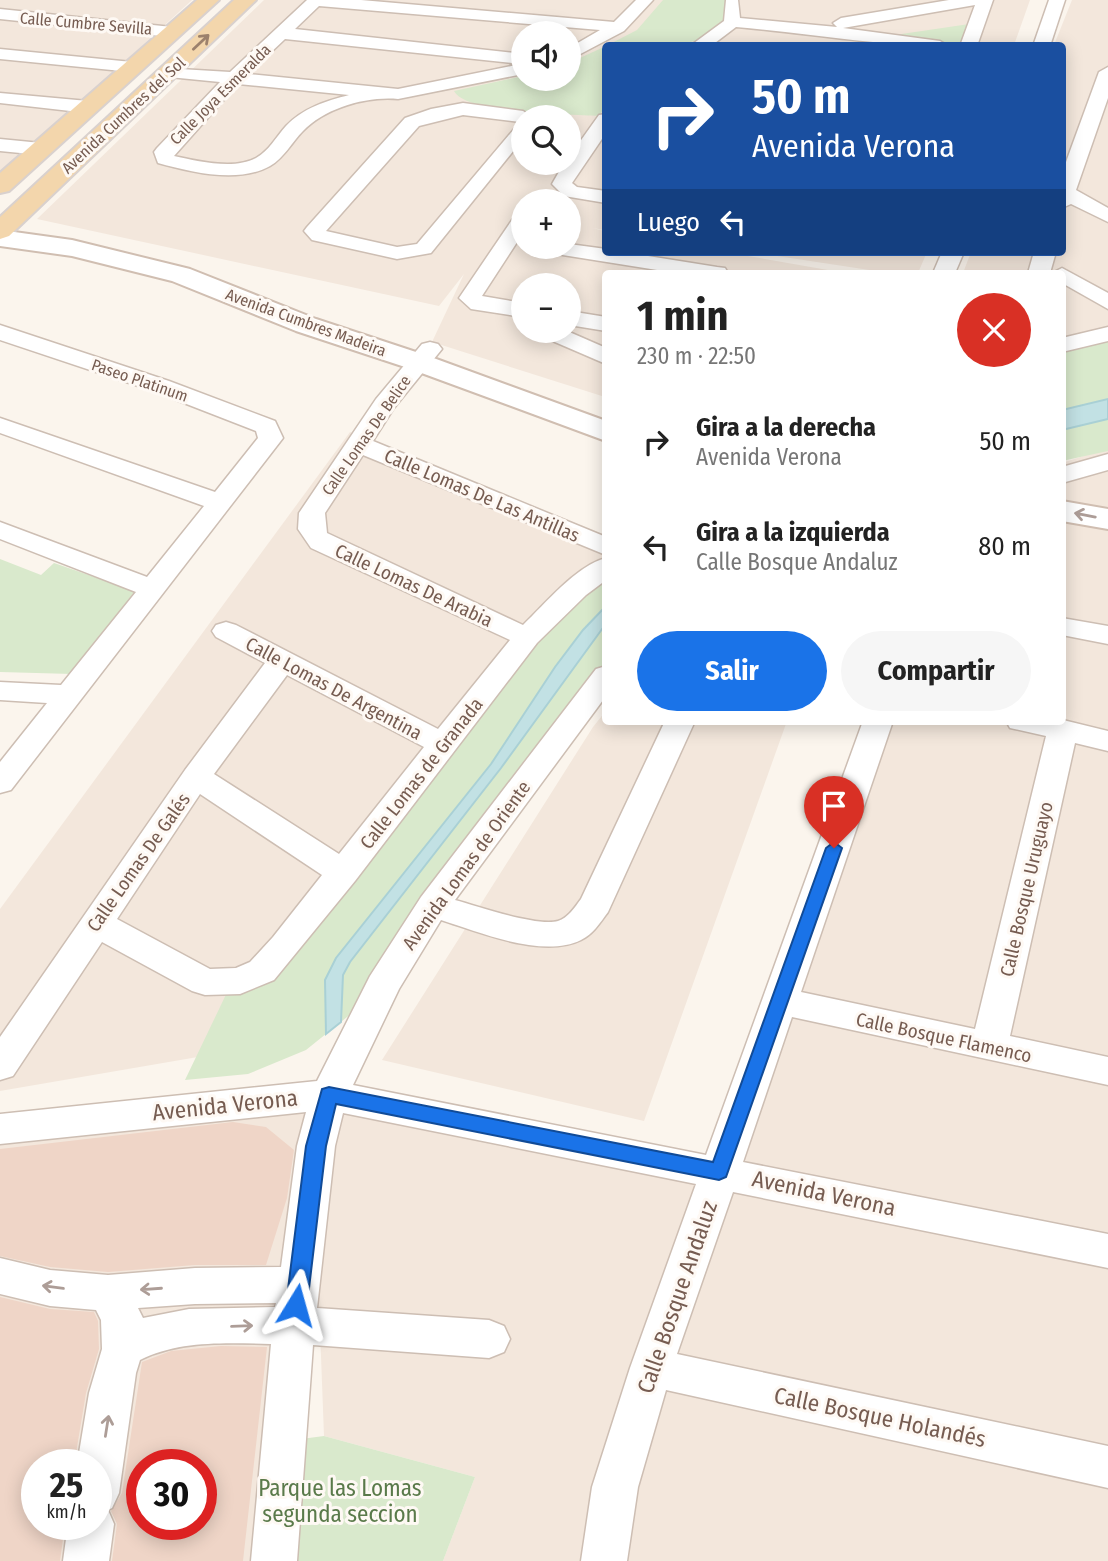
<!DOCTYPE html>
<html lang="es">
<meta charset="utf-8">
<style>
body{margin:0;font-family:"Fira Sans Condensed",sans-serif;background:#f6f6f6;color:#222;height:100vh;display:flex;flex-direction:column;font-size:26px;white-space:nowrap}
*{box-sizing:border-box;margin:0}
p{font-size:23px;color:#767676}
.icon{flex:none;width:38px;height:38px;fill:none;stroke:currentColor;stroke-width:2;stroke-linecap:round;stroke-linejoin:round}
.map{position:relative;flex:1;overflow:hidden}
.side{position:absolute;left:602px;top:270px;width:464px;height:455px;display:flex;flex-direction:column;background:#fff;border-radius:7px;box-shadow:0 4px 18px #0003}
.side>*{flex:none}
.banner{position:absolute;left:602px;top:42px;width:464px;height:214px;border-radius:7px;box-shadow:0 4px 18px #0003;background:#1a4fa0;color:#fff;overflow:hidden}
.controls{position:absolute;left:511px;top:21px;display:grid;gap:14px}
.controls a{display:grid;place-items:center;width:70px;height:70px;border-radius:50%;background:#fff;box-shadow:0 4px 18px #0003;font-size:35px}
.speed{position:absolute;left:21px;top:1449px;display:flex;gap:14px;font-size:35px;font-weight:700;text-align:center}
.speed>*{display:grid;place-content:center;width:91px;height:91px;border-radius:50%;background:#fff;box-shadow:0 4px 18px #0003;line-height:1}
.speed small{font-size:18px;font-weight:400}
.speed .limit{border:10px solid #d22;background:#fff;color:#111}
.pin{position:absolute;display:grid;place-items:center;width:60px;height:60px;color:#fff;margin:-72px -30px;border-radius:50% 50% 50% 0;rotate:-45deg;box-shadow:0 0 7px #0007}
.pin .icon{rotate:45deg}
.me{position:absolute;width:77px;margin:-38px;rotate:8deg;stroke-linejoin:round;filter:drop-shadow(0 0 5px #0008)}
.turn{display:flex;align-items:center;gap:24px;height:147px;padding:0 35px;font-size:32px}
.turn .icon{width:91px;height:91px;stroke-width:2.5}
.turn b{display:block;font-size:49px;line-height:60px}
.then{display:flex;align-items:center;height:66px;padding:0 35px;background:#0003;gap:14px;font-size:26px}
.round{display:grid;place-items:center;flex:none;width:74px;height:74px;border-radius:37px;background:#f6f6f6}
.headline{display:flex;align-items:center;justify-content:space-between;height:119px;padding:0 35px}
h1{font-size:42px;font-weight:700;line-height:52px}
.cta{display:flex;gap:14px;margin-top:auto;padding:14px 35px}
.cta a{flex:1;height:80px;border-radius:42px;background:#1a73e8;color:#fff;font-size:28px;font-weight:700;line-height:80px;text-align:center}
.cta a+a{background:#f6f6f6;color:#222}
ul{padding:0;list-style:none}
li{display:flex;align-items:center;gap:21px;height:105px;padding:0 35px}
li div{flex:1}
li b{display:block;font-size:26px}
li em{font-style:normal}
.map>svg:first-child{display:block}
.residential{fill:#f3e7dc;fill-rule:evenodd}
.green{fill:#d9e9cc}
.water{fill:#c2e1e4;stroke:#a9d0d5;stroke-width:2}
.building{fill:#efd5c7;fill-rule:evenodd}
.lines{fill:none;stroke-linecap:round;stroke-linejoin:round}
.street-casing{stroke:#cdbeb3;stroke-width:3}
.secondary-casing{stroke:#d0beb1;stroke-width:4}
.primary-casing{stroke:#d9d1ce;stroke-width:4}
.street{fill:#fff;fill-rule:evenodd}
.secondary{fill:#fff;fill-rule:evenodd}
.primary{fill:#f3d6ac;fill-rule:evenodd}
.oneway{stroke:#9c816c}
.oneway2{stroke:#ad9d97}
.route{fill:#1a73e8;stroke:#114b97;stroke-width:2}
.labels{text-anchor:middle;stroke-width:6;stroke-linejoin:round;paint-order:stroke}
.far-street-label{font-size:16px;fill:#765c51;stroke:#fef9f4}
.street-label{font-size:19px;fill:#765c51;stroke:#fef9f4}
.near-street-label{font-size:23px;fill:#765c51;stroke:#fef9f4}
.near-park-label{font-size:23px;fill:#5a7a4a;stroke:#fef9f4}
</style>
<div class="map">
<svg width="1108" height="1561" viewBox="0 0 1108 1561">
<rect width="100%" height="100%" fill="#fbf5ed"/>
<!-- residential -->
<g class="residential">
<polygon points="0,0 192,0 0,176"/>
<path d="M264 0H1030L1014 45 606 46 605 230 592 228 605 231 606 252H725L845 273H606L605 397 432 342 464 274 439 306 37 219ZM523 33H569V79H523ZM523 117H569V163H523ZM523 201H569V247H523ZM523 285H569V331H523Z"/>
<polygon points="1072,0 1108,0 1108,404 1062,396 1062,273 963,273 971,252 1062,252 1062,46 1054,45"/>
<polygon points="751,252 927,252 918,273 889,273"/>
<polygon points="350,432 605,535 605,648 273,1044 0,1091 0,909"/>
<path d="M1108 448V1561H443L475 1477 324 1436 311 1089 256 1561H0V1131L311 1083 719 1171 877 721H1062V463ZM37 1465H96V1524H37ZM142 1465H201V1524H142Z"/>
<polygon points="605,712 606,721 787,721 644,1121 382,1060 593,727"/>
</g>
<!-- green -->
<g class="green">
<path d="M663 0H725L727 17 724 27C688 52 647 46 606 46L637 30Z"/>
<polygon points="976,23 964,41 959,44 888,36"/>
<path d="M606 46 605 107 599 116C572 114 465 114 454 91L523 76V79H569V63Z"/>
<polygon points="1108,340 1108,451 1062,461 1062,351"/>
<polygon points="0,559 41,575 54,563 135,591 72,674 0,672"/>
<polygon points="605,568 605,675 352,1013 306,1050 248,1074 185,1080 232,982 262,970 444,745"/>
<polygon points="324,1436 475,1477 443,1561 274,1561 286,1441"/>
</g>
<!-- water -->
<g class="water">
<polygon points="1108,399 1108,419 1062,430 1062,410"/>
<polygon points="605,607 605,625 501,768 350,962 343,975 341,1022 326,1034 325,980 336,958 491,764 555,667 583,630"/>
</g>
<!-- building -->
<g class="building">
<polygon points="233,1122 266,1127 294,1150 287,1198 266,1265 195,1265 108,1272 50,1267 0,1256 0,1149"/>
<polygon points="0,1297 50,1309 94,1312 98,1321 99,1349 86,1393 74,1465 37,1465 37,1524 65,1524 60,1561 0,1561"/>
<path d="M221 1346 267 1347 243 1561H112L117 1524 111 1511 122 1493 142 1362 171 1351ZM142 1465H201V1524H142Z"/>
</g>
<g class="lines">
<!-- street casing -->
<g class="street-casing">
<g id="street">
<path d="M307 0H361L614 22 636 0H653L624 31 569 60V48L600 30 319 6 295 29 523 54V74L398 99C367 96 325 108 303 131 292 142 284 158 270 166 238 184 191 172 158 163L154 152 157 148 220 82 169 77 163 76 160 72 163 68 230 72ZM285 39 521 64 398 89 248 74ZM238 84 349 95C326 101 303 108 286 126 276 137 269 151 256 158 234 170 197 161 174 156Z"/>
<path d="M726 0H738L740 18 837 27 833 23 841 18 949 0H993L977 46H960L975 5 843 28 940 41 948 46C877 46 807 33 736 27L711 46H690L724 21Z"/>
<polygon points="1049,0 1065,0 1050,46 1033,46"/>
<polygon points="0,9 172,27 180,32 172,37 0,19"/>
<polygon points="0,49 132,62 141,67 132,72 0,59"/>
<polygon points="1108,67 1108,98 1076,190 1108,208 1108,222 1071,204 1062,208 1062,173 1099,72"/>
<polygon points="0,93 88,101 97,107 88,113 0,103"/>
<path d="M463 103 523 111 532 117H523V139L431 253 397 259 312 240 304 231 307 227 405 118 431 109ZM463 115 520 122 417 244 397 247 326 231 419 126Z"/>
<polygon points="606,114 606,133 572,183 577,187 606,191 606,203 564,196 552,184 564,163 569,163 569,157 599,115"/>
<polygon points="0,139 41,143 51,149 41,155 0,151"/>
<polygon points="521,215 523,215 523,233 482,296 523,303 523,317 471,309 459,298 514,217"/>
<polygon points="569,244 606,249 606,252 623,252 717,267 725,268 728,273 676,273 550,253 543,251 539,247 569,247"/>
<polygon points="942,252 964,252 955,273 933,273"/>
<polygon points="1034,252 1056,252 1050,273 1028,273"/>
<polygon points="1062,268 1108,293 1108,309 1062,283 1062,273 1052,273"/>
<polygon points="569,311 606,317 606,331 569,325"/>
<polygon points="0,325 169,381 275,421 283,438 11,790 0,793 0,762 47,703 0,700 0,682 61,685 136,592 0,539 0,522 147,577 204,506 0,433 0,418 215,492 258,438 256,431 153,391 0,340"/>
<polygon points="1108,327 1108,341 1062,352 1062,338"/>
<polygon points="538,331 567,331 606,348 606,364 541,336"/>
<path d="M430 342 438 344 442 349 394 408 373 441 606 537V555L363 455 325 513 327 533 523 625C545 604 577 565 606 558V580L586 595 537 643 355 881 274 980 240 994 205 995 192 991 102 942 13 1076 0 1080V1037L185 770 265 663 216 637 212 631 216 625 226 622 236 625 438 729 510 640 311 548 298 529 299 513 376 399 422 344ZM287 675 424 747 339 854 214 774ZM200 794 322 875 273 937 250 962 236 968 210 969 117 919Z"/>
<polygon points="1108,454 1108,470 1062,483 1062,467"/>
<polygon points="1062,618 1108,626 1108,644 1062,635"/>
<path d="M606 666V696L455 900C477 906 537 927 558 921 568 918 575 907 581 899L665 721H695L608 912C600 923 593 934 581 940 543 959 479 932 441 920L399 989 353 1085 706 1155 863 721H893L801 992 975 1029 1046 736 1010 728 1006 721 1063 720 1108 731V751L1075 743 1010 1036 1108 1057V1085L792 1017 743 1162 1108 1234V1268L733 1192 677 1354 1108 1446V1488L666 1390 638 1487 627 1561H581L592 1487 630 1368 696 1184 343 1113 335 1146 317 1308 489 1320 504 1326 510 1339 504 1352 489 1358 313 1345 297 1561H251L271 1344C228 1343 179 1340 140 1360L136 1373 119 1493 112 1508 108 1510 114 1524 109 1561H63L68 1524H96V1465H77L89 1393 102 1349 101 1320 96 1310 50 1306 0 1294V1258L50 1270 108 1275 195 1268 281 1267 297 1146 306 1112 0 1144V1114L317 1081 370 976 421 897 596 669ZM276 1303 275 1307 189 1309 143 1318 138 1308 195 1304Z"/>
</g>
</g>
<!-- secondary casing -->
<g class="secondary-casing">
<g id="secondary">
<polygon points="0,230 72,240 190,269 316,319 428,356 606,421 606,441 408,368 296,331 172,281 72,256 0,246"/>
<polygon points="1062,501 1108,509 1108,529 1062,521"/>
</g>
</g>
<!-- primary casing -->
<g class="primary-casing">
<g id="primary">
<polygon points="197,0 219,0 9,191 0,193 0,173"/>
<polygon points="234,0 256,0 9,236 0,239 0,217"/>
</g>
</g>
<!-- street -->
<use href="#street" class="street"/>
<!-- secondary -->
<use href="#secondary" class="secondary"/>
<!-- primary -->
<use href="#primary" class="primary"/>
</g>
<!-- one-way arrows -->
<defs><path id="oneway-shaft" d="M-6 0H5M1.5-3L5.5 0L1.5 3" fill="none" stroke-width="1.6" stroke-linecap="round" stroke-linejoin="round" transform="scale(1.75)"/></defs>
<use class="oneway" href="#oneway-shaft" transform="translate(201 42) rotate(-43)"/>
<g class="oneway2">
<use href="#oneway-shaft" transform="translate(1085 515) rotate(-169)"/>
<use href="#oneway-shaft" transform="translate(53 1287) rotate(-172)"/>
<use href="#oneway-shaft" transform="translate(151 1289) rotate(176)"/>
<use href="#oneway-shaft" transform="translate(242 1326) rotate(-2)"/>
<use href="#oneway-shaft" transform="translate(107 1426) rotate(-81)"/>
</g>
<!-- route -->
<polygon class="route" points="834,842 842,848 726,1177 719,1180 336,1104 326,1146 307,1305 304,1311 296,1314 289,1311 286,1305 306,1146 322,1089 329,1087 713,1162 826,848"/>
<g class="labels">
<!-- far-street labels -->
<g class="far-street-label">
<text transform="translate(86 23) rotate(5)" y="6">Calle Cumbre Sevilla</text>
<text transform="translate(220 94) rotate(-45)" y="6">Calle Joya Esmeralda</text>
<text transform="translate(123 115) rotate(-43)" y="6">Avenida Cumbres del Sol</text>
<text transform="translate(306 322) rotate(20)" y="6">Avenida Cumbres Madeira</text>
<text transform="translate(140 380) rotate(19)" y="6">Paseo Platinum</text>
<text transform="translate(366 435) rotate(-55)" y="6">Calle Lomas De Belice</text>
</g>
<!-- street labels -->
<g class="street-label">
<text transform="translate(482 495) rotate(23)" y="7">Calle Lomas De Las Antillas</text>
<text transform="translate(414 585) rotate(25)" y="7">Calle Lomas De Arabia</text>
<text transform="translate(334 688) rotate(28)" y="7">Calle Lomas De Argentina</text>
<text transform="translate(421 773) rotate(-52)" y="7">Calle Lomas de Granada</text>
<text transform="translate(138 862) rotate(-55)" y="7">Calle Lomas De Galés</text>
<text transform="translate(466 865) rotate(-54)" y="7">Avenida Lomas de Oriente</text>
<text transform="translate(1026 889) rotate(-77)" y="7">Calle Bosque Uruguayo</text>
<text transform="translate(944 1037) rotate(12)" y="7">Calle Bosque Flamenco</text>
</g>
<!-- near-street labels -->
<g class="near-street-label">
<text transform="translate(225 1105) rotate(-6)" y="8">Avenida Verona</text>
<text transform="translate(824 1193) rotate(12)" y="8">Avenida Verona</text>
<text transform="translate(677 1297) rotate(-71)" y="8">Calle Bosque Andaluz</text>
<text transform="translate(880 1417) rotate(12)" y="8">Calle Bosque Holandés</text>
</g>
<!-- near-park labels -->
<g class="near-park-label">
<text x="340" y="1496">Parque las Lomas<tspan x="340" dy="26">segunda seccion</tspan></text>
</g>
</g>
</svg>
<div class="controls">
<a><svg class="icon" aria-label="sound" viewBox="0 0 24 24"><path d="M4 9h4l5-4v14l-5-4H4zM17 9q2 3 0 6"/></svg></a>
<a><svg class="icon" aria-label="search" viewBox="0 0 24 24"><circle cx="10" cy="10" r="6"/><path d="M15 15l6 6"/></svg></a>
<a>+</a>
<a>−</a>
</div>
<div class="speed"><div>25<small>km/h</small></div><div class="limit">30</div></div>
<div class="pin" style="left:834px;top:848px;background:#d93025"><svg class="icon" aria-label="arrive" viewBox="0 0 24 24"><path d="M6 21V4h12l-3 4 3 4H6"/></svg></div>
<svg class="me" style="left:296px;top:1305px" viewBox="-20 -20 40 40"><path d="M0-17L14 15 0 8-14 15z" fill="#1a73e8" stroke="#fff" stroke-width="4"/></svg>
<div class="banner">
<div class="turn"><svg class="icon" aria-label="right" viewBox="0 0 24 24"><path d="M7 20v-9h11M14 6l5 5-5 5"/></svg><div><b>50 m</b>Avenida Verona</div></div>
<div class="then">Luego<svg class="icon" aria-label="left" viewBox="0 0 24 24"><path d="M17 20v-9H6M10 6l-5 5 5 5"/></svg></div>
</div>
<section class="side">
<div class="headline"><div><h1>1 min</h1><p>230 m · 22:50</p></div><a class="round" style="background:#d93025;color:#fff"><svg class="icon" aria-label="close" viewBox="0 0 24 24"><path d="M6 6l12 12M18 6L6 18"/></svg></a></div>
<ul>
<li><svg class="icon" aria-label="right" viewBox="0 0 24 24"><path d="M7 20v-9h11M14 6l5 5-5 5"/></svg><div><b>Gira a la derecha</b><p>Avenida Verona</p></div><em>50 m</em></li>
<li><svg class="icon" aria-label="left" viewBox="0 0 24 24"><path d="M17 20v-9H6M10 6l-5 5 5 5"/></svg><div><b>Gira a la izquierda</b><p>Calle Bosque Andaluz</p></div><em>80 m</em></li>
</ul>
<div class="cta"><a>Salir</a><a>Compartir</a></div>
</section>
</div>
